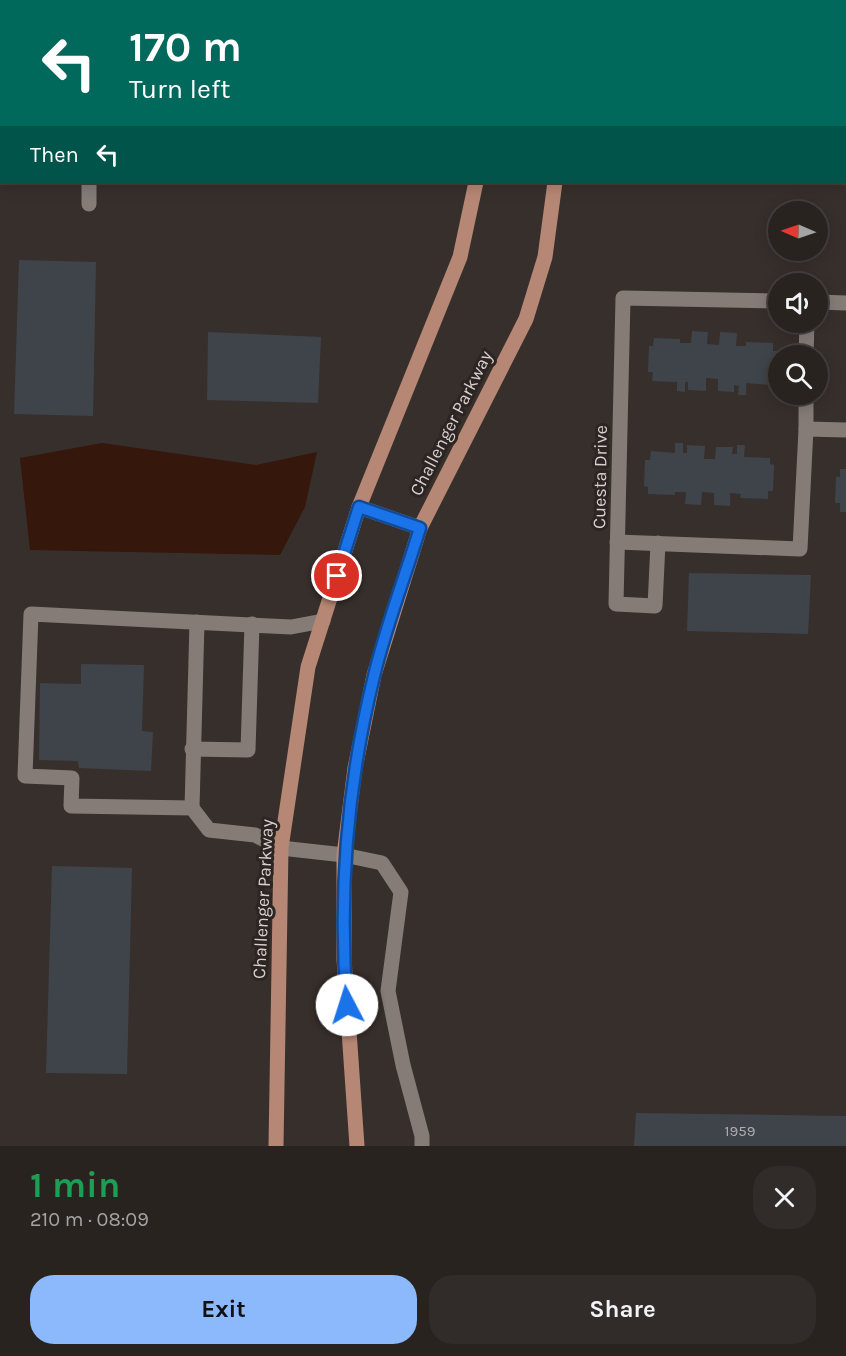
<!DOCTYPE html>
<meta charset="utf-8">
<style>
body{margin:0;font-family:Karla,sans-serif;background:#312b29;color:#f1f3f6;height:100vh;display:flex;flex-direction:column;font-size:22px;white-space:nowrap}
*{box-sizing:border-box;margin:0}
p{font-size:20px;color:#a5a4a5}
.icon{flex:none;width:33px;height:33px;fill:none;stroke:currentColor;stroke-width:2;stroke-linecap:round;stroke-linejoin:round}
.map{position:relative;height:1146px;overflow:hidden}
.panel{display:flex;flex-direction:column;background:#292320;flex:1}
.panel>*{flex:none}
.banner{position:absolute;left:0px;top:0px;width:846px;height:183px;box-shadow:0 3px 15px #0003,0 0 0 2px #45403e;background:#00695c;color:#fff;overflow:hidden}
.needle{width:39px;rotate:272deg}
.fabs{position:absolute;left:768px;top:201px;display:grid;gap:12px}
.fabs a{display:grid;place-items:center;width:60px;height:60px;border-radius:50%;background:#292320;box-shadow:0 3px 15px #0003,0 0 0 2px #45403e;font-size:30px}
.pin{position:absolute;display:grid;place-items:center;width:51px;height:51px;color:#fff;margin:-26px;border:3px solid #fff;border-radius:50%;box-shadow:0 2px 6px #0007}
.me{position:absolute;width:66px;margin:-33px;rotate:355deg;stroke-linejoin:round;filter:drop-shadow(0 0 4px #0008)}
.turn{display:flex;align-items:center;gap:21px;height:126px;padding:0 30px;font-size:27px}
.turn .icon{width:78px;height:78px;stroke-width:2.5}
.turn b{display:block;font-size:42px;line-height:51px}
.then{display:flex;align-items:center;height:57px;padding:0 30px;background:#0003;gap:12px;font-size:22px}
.round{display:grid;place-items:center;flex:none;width:63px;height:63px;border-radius:24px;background:#312b29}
.overview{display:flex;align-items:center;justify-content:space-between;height:102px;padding:0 30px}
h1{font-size:36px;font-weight:700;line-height:45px;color:#1e9e55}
.button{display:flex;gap:12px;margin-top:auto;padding:12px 30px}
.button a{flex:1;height:69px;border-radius:24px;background:#8cb9fc;color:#111;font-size:24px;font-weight:700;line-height:69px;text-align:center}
.button a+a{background:#312b29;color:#f1f3f6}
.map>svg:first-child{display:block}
.water{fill:#35170b}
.building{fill:#3f444b}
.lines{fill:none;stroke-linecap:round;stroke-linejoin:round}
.minor{stroke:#857c78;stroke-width:15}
.major{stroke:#b68774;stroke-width:15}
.route-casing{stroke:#114b97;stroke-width:15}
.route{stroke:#1a73e8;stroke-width:10}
.labels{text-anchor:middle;stroke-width:6;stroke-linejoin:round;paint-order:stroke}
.number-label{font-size:15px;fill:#b0aeae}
.street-label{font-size:18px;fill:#d6d1cf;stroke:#2d2522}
</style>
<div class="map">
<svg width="846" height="1146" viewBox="0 0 846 1146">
<rect width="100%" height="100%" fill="#372f2b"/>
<!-- water -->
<polygon class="water" points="102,443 256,465 317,452 305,507 280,555 30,550 20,458"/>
<!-- building -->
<g class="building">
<polygon points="19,260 96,262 93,416 14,414"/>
<polygon points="692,331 708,332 707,344 719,345 720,332 737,333 736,346 746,346 746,342 773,343 773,351 778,351 777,378 772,378 772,385 746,383 746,395 738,395 739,386 734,385 734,392 718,391 718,379 706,378 706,391 688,390 688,382 685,382 685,392 677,391 677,382 652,381 653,372 648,372 649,346 653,346 654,338 680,339 680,343 691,343"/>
<polygon points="208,332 321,337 318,403 207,400"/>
<polygon points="675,443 683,443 683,453 687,453 687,445 705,446 704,459 715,459 716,447 733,447 732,454 737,454 737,445 745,445 744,457 770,458 770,464 774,465 773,491 768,491 768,499 740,498 741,494 730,493 730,506 714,505 714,493 702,492 701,505 685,504 686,492 675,492 675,495 648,494 648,487 644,486 645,460 650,460 651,451 675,453"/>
<polygon points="840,469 846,469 846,512 840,512 840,503 835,503 836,477 840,477"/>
<polygon points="689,573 811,575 808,634 687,631"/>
<polygon points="81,664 144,665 142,731 153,732 151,771 79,768 78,761 39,760 40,683 81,684"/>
<polygon points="52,866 132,868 127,1074 46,1073"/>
<polygon points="636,1113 846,1116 846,1146 634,1146"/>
</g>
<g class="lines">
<!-- minor -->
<g class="minor">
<polyline points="238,2 238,0"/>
<polyline points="89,204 89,182"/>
<polyline points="818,302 846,303"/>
<polyline points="806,356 807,322"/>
<polyline points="806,429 806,394"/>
<polyline points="359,507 420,528"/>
<polyline points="617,542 800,549 806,429 846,430"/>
<polyline points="658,543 655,606 616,604 623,298 778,301"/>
<polyline points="323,621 291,627 31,614 25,776 72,778 71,806 192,808 209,830 255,835 281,848 344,855 382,863 401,892 388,991 403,1065 422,1136 422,1146"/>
<polyline points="192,749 248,750 252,624"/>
<polyline points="192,808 197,622"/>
</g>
<!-- major -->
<g class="major">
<polyline points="486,2 486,0"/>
<polyline points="560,2 560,0"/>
<polyline points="276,1146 281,848 308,667 359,507 460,257 476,182"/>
<polyline points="357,1146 344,959 344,855 355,768 374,675 420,528 526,319 545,257 555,182"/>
</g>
</g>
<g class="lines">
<!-- route casing -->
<g class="route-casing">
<path id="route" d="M337 576 359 507 420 528C405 577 386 626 374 676 347 785 338 893 347 1005"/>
</g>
<!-- route -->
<use href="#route" class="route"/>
</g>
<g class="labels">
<!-- number labels -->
<g class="number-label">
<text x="740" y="1136">1959</text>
</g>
<!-- street labels -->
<g class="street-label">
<text transform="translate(451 423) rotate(-63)" y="6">Challenger Parkway</text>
<text transform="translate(600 477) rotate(-89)" y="6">Cuesta Drive</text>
<text transform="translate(263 899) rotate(-87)" y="6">Challenger Parkway</text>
</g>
</g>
</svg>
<div class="fabs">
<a><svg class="needle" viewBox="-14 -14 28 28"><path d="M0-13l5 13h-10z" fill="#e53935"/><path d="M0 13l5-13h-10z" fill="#a5a4a5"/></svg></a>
<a><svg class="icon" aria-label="sound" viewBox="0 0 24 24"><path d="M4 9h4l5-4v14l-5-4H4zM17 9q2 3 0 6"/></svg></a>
<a><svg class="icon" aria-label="search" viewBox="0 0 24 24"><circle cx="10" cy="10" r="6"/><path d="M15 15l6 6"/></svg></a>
</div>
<div class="pin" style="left:337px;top:576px;background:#d93025"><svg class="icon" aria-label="arrive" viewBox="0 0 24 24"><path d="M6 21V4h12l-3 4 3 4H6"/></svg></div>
<svg class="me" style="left:347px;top:1005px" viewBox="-20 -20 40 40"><circle r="19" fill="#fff"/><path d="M0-13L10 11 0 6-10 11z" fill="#1a73e8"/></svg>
<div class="banner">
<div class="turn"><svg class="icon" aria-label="left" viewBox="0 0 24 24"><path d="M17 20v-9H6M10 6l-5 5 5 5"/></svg><div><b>170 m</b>Turn left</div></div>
<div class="then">Then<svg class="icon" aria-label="left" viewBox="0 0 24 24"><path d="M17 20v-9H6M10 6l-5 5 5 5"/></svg></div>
</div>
</div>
<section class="panel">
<div class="overview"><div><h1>1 min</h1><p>210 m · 08:09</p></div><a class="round"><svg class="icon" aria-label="close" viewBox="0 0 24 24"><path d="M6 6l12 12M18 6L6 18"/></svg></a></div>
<div class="button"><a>Exit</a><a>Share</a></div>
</section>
